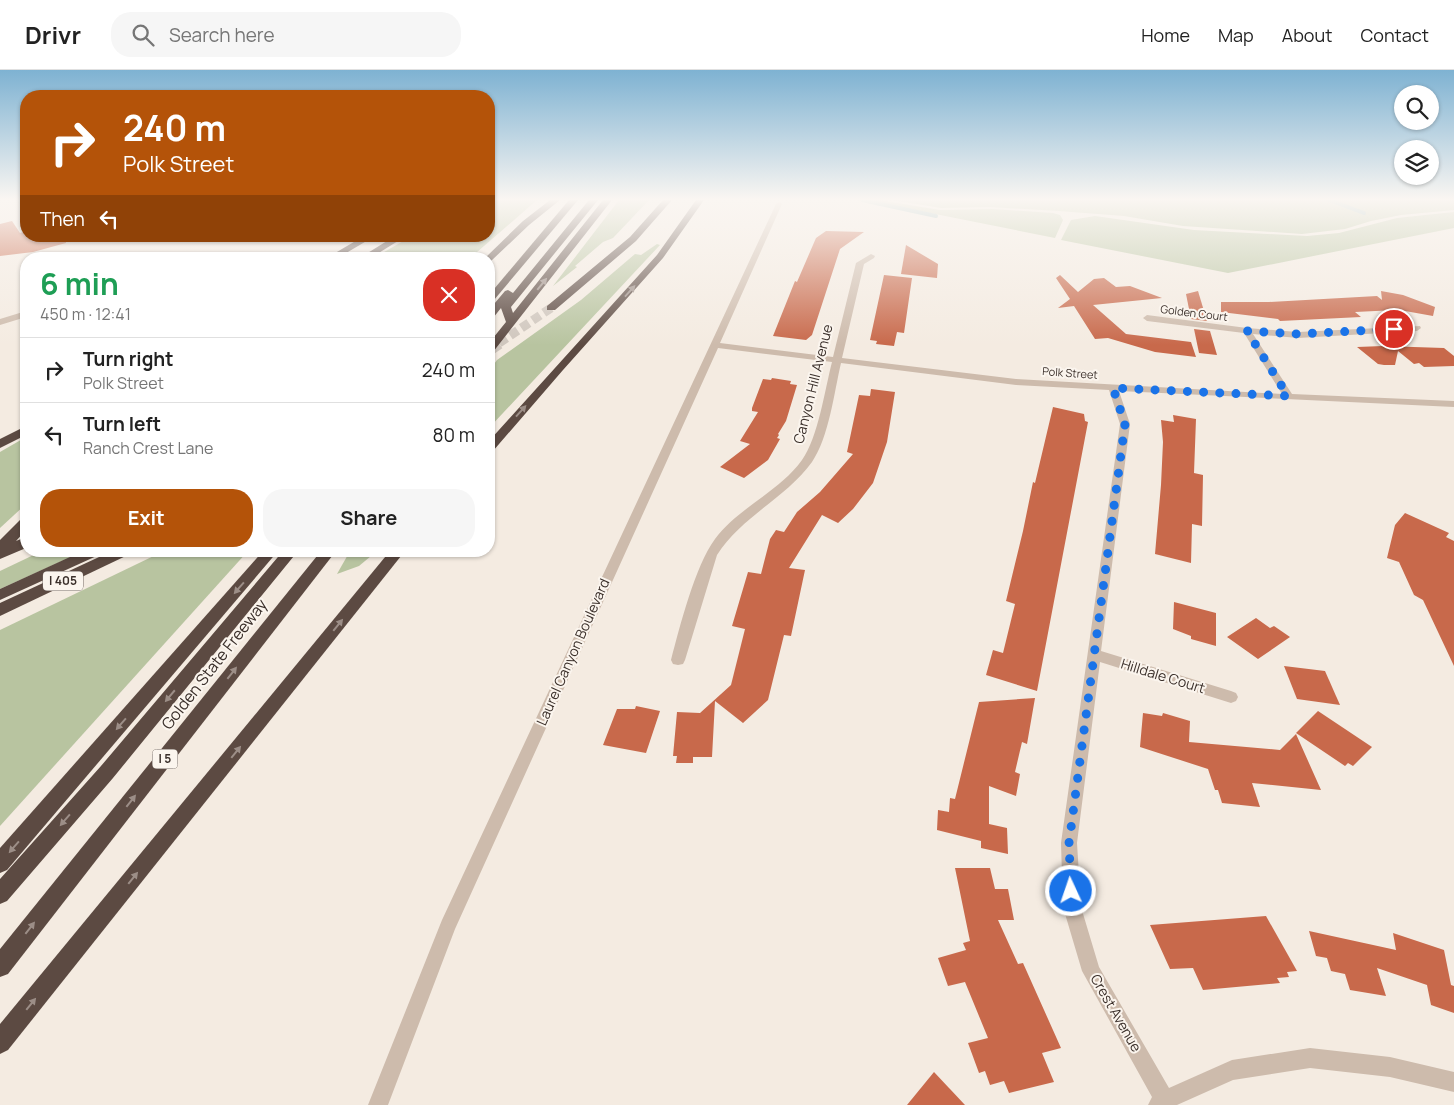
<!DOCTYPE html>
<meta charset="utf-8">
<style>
body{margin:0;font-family:Manrope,sans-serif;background:#f6f6f6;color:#222;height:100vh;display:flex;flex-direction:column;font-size:19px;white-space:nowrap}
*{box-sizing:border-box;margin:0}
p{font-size:16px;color:#767676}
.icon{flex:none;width:28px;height:28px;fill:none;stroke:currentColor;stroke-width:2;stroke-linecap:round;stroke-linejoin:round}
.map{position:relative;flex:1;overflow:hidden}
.drawer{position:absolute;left:20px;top:182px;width:475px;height:305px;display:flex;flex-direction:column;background:#fff;border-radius:20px;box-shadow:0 1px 4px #0004}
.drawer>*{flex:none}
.hud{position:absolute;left:20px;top:20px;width:475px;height:152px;border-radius:20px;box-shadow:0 1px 4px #0004;background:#b45309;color:#fff;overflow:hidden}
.tools{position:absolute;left:1394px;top:15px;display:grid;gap:10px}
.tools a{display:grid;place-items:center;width:45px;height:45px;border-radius:50%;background:#fff;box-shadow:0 1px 4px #0004;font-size:25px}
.pin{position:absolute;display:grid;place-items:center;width:42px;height:42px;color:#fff;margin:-21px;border:2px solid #fff;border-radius:50%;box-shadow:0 1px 5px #0007}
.me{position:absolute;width:55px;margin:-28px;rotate:357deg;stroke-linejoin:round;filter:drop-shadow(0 0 4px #0008)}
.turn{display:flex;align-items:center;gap:18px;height:105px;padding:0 20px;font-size:22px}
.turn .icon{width:65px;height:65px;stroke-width:2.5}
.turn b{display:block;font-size:35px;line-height:42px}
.then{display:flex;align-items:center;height:48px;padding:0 20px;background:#0003;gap:10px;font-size:19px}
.round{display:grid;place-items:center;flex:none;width:52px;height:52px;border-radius:20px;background:#f6f6f6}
.summary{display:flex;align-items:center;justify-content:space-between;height:85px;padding:0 20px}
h1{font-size:30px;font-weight:700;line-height:38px;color:#1e9e55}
.cta{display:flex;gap:10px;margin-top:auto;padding:10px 20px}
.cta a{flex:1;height:58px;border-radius:20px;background:#b45309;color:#fff;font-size:20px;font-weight:700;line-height:58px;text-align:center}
.cta a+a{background:#f6f6f6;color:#222}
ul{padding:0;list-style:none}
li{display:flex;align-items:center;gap:15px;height:65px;padding:0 20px;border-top:1px solid #e0e0e0}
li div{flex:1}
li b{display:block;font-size:19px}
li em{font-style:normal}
header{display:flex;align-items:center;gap:30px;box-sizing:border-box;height:70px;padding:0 25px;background:#fff;border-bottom:1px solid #e0e0e0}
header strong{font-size:24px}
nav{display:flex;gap:28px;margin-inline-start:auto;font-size:18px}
.search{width:350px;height:45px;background:#f6f6f6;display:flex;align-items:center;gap:12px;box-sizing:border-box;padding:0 18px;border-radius:20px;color:#767676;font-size:19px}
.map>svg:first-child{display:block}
.green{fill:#b8c4a0}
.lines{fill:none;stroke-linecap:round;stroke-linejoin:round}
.stream{stroke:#7fb0b2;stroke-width:4}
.building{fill:#c8694b}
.highway-tunnel-far1{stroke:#cfc6bd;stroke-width:9;stroke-dasharray:9 4.5;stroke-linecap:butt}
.highway-tunnel{stroke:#cfc6bd;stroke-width:12;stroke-dasharray:12 6;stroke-linecap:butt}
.minor{fill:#cdbbac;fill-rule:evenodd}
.highway{fill:#5c4a42;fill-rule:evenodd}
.oneway{fill:#9c8e87}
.route{stroke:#1a73e8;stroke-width:9;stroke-dasharray:0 16.2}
.labels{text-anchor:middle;stroke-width:4;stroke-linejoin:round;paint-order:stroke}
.far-street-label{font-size:11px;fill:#3b302b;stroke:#fbf5ee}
.shield{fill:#fbf5ee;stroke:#756b66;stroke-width:1}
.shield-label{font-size:12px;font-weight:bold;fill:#3b302b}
.street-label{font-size:14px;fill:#3b302b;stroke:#fbf5ee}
.near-street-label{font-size:16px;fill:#3b302b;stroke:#fbf5ee}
</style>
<header>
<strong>Drivr</strong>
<div class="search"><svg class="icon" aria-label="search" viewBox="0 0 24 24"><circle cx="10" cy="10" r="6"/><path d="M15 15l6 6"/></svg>Search here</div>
<nav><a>Home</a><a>Map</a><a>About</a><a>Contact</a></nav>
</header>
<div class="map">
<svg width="1454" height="1035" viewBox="0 0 1454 1035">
<rect width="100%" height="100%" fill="#f4ebe1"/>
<!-- green -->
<g class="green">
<polygon points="489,130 537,130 469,189 372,189 412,166 489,166"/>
<polygon points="619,130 649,130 613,168 603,172 575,196 577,197 553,216"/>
<polygon points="865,130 879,130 940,140 993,139 1053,143 1060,145 1063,150 1055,168"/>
<polygon points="892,130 1454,130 1454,140 1401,145 1371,151 1345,159 1302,164 1183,156 1124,146 1059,141 989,137 941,138"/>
<polygon points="1454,142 1454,158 1228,203 1061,170 1071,150 1095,146 1194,160 1307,166 1339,163 1397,148"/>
<polygon points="657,174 660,175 489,358 489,301 497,290 581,230 635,184 641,185"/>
<polygon points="26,367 26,434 0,458 0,382"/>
<polygon points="42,481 84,481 0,519 0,501"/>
<polygon points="164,481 248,481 0,756 0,560"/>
<polygon points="350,481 377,481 359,496 337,504"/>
</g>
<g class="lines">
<!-- stream -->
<g class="stream">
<polyline points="862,130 936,146"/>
<polyline points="1329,130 1364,143"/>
</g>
</g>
<!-- building -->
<g class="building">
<polygon points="12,151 20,163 26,161 26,166 65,166 66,173 33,182 0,186 0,154"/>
<polygon points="826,161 864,162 840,179 812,265 806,270 773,266 795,211 797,212 816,168"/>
<polygon points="906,175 938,194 937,208 901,204"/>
<polygon points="884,205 912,208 904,263 897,262 894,276 876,274 877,271 870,270"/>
<polygon points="1060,205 1078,222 1094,209 1104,208 1116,217 1130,216 1162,228 1093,235 1126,264 1191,272 1196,287 1155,282 1108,268 1095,269 1074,236 1058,238 1070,229 1056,208"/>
<polygon points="1198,221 1207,251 1191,249 1186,224"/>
<polygon points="1381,221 1403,225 1435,237 1433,246 1394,239 1396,240 1355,242 1361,247 1280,251 1278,249 1221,242 1221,232 1269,232 1377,226 1382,230"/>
<polygon points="1194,259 1210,261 1217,285 1199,283"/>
<polygon points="1383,276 1444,278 1454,286 1454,296 1424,297 1419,293 1414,294 1398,281 1395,295 1384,295 1378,294 1357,277"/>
<polygon points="772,308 791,311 790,314 797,315 786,351 778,364 779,365 777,368 780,369 768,390 744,408 720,397 750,374 740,371 758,342 752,341 752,338 763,309 771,310"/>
<polygon points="871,319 895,322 887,372 873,413 853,439 838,453 822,445 789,498 805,500 791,566 784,565 768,630 743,653 715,631 712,687 693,687 693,693 676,693 677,686 673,686 677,642 700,643 731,615 745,559 732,556 748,502 761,504 770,469 776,460 784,462 797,442 820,422 853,384 847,382 859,325 870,326"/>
<polygon points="1053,337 1084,344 1085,351 1088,352 1037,621 986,605 993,580 1003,583 1015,534 1006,531 1023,461 1033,412 1035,413"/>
<polygon points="1173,345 1196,349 1194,403 1203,405 1202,456 1192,454 1191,493 1155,484 1161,415 1163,372 1161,350 1174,352"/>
<polygon points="1405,443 1449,463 1446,467 1454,471 1454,596 1423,530 1414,525 1399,492 1387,488 1395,455"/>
<polygon points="1174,532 1216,543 1216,576 1191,569 1191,566 1173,559"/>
<polygon points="1256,548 1270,558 1274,556 1290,567 1258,589 1227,567"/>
<polygon points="1284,596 1325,601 1340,635 1297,629"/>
<polygon points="1035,628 1027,674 1022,672 1015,702 1020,704 1016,726 989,716 989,754 1007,758 1008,784 981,778 981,771 937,760 938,740 949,742 950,728 955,729 979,632"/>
<polygon points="636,636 660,641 646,683 603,675 617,639 635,639"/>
<polygon points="1318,641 1372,677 1353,696 1348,693 1345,696 1296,663"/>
<polygon points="1143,643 1162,646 1163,643 1190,651 1189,672 1280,680 1296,664 1321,720 1252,713 1260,737 1222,733 1218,720 1215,720 1208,699 1140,677"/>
<polygon points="955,798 990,798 995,819 1008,819 1014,850 998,850 1018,894 1023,893 1061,978 1042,983 1054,1012 1009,1023 1004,1011 990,1015 985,1001 979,1003 968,973 988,968 965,912 948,916 938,888 966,880 963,873 970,871"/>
<polygon points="1266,846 1297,901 1287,902 1289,907 1277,908 1280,913 1203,920 1193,898 1170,899 1150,855"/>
<polygon points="1309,861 1396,880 1393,863 1444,880 1451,915 1454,916 1454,943 1431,935 1427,915 1377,898 1386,926 1350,920 1345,904 1331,901 1327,888 1316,886"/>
<polygon points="934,1002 965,1035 907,1035"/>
</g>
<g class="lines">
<!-- highway-tunnel-far1 -->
<polyline class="highway-tunnel-far1" points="499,273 551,238"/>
<!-- highway-tunnel -->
<polyline class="highway-tunnel" points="489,280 501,272"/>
<!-- minor -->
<g class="minor">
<path d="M779 132 782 134 720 273 833 287 856 193 871 184 875 186 874 188 864 194 842 288 1016 309 1282 324 1244 263 1147 251 1143 248 1147 245 1247 258 1298 262 1420 256 1421 258 1417 261 1298 268 1253 264 1292 324 1454 331V337L1119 321 1130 354 1101 581 1231 621 1236 623 1238 627 1236 631 1231 633 1100 592 1077 773 1081 837 1099 897 1169 1018 1232 990 1310 978 1390 987 1454 1002V1022L1390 1007 1310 998 1233 1010 1177 1035H1148L1152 1027 1082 901 1063 837 1061 773 1120 354 1109 320 1016 315 841 293C834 323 829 367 812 392 786 428 742 446 717 485L685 590 683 594 678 595 673 594 671 590C680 556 695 496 715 469 739 437 779 422 802 390 818 368 825 319 832 292L718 278 455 859 388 1035H368L442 850 776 134Z"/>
<polygon points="26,241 26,247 0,255 0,249"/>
</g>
<!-- highway -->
<g class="highway">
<polygon points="550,130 560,130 529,155 491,191 484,189 523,151"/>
<polygon points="569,130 578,130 494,230 489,230 489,225"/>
<polygon points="589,130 598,130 511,237 513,243 603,130 612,130 493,282 489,283 489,273 506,252 501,238 493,248 489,249 489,240 505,221 508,220 513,223"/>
<polygon points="663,130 672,130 636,171 555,240 547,240 547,236 630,167"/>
<polygon points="696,130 704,130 663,188 563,300 493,381 489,382 489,371 657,185"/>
<polygon points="364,166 375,166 336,189 325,189"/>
<polygon points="395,166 406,166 369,189 358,189"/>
<polygon points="26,356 26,365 0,378 0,369"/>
<polygon points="26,447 26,460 16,471 26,467 26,478 0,489 0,470 21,449"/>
<polygon points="83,481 103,481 101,484 0,530 0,519"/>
<polygon points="112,481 132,481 130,484 0,546 0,533"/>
<polygon points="263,481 278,481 7,800 0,803 0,778"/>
<polygon points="283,481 298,481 113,708 7,831 0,834 0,809 101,696"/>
<polygon points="321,481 336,481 8,904 0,907 0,879"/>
<polygon points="390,481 405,481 8,980 0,984 0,954"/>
</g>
</g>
<!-- one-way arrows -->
<defs><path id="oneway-solid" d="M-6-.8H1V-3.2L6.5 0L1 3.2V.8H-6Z" transform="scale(1.25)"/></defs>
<g class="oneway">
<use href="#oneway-solid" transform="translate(542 214) rotate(-51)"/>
<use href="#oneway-solid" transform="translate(630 221) rotate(-48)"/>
<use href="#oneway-solid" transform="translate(521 341) rotate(-48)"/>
<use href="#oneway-solid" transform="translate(239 518) rotate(131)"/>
<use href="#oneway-solid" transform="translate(338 555) rotate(-51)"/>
<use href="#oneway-solid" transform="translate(232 603) rotate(-52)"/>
<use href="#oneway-solid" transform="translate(170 626) rotate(130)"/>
<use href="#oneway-solid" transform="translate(121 654) rotate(131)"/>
<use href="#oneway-solid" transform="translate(236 682) rotate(-51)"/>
<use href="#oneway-solid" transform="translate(131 731) rotate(-52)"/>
<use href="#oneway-solid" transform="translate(65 750) rotate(131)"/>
<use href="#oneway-solid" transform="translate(14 777) rotate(131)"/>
<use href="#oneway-solid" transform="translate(133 808) rotate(-51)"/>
<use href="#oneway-solid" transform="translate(30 858) rotate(-52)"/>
<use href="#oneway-solid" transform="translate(31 934) rotate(-51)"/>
</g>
<!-- sky -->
<linearGradient id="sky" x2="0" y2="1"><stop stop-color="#7eb2d2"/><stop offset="0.47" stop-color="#faf6f2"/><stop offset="1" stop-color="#faf6f2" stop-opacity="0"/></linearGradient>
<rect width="1454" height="275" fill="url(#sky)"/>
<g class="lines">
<!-- route -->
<polyline class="route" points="1071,821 1069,773 1125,354 1113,318 1288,326 1247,261 1298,264 1394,259"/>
</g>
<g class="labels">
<!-- far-street labels -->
<g class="far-street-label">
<text transform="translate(1194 243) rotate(7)" y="4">Golden Court</text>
<text transform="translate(1070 303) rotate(4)" y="4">Polk Street</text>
</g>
<!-- shield labels -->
<g class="shield">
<rect x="43" y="501.5" width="40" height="19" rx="4"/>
<rect x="152.5" y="679.5" width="25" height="19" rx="4"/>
</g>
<g class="shield-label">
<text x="63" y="515">I 405</text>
<text x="165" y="693">I 5</text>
</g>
<!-- street labels -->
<g class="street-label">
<text transform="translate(813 314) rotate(-76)" y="5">Canyon Hill Avenue</text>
<text transform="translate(573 582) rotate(-66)" y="5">Laurel Canyon Boulevard</text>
<text transform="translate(1163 606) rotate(17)" y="5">Hilldale Court</text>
<text transform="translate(1116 943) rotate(60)" y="5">Crest Avenue</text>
</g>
<!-- near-street labels -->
<g class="near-street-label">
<text transform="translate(214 594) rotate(-52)" y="6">Golden State Freeway</text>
</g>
</g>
</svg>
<div class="tools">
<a><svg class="icon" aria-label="search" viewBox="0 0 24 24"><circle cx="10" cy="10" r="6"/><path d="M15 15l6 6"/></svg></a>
<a><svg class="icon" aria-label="layers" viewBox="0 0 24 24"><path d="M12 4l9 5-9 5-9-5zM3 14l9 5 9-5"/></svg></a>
</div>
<div class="pin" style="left:1394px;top:259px;background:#d93025"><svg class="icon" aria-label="arrive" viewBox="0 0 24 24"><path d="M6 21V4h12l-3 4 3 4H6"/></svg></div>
<svg class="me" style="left:1071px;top:821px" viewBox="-20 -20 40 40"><circle r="17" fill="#1a73e8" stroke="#fff" stroke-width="3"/><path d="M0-11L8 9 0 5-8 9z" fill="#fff"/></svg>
<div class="hud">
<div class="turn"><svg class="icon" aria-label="right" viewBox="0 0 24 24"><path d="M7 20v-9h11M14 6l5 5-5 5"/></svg><div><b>240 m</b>Polk Street</div></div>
<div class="then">Then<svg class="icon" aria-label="left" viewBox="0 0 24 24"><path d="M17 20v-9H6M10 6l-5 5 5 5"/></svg></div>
</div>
<section class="drawer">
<div class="summary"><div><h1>6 min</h1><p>450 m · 12:41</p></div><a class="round" style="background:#d93025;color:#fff"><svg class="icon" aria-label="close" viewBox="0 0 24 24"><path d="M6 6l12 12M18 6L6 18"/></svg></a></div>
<ul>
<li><svg class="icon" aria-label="right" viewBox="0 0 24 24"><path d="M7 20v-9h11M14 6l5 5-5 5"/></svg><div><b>Turn right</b><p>Polk Street</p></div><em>240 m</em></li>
<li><svg class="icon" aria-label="left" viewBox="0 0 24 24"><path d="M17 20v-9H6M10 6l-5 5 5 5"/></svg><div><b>Turn left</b><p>Ranch Crest Lane</p></div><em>80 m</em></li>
</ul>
<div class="cta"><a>Exit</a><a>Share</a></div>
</section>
</div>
